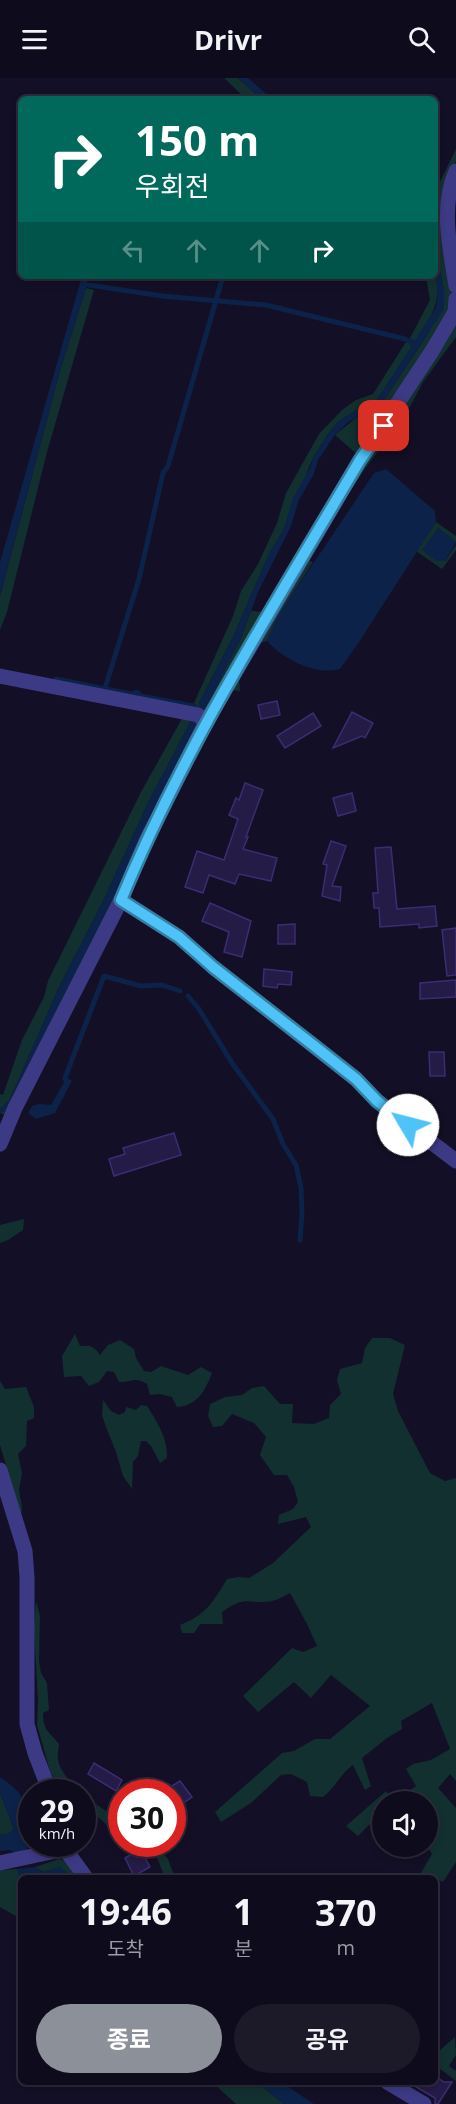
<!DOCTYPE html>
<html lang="ko">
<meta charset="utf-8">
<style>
body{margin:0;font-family:"Open Sans","Noto Sans KR",sans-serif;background:#1c1929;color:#f1f3f6;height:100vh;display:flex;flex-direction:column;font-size:22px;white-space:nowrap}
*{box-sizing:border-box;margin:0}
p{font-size:20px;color:#9b9ba3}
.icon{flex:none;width:33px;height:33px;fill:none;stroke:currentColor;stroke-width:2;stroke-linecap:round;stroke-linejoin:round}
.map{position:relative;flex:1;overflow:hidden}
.sheet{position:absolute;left:18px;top:1797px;width:420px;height:210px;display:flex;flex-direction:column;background:#0e0b1c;border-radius:9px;box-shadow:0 3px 9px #0003,0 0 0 2px #2e2b3b}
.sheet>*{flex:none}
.hud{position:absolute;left:18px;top:18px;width:420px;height:183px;border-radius:9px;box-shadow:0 3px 9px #0003,0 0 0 2px #2e2b3b;background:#00695c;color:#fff;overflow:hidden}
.tools{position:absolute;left:372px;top:1713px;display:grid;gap:12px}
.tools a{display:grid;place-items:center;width:66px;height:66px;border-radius:50%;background:#0e0b1c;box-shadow:0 3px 9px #0003,0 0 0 2px #2e2b3b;font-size:30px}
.speed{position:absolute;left:18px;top:1701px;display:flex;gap:12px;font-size:30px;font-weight:700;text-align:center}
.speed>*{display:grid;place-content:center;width:78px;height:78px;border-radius:50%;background:#0e0b1c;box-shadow:0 3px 9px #0003,0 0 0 2px #2e2b3b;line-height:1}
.speed small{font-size:15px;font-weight:400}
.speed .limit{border:9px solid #d22;background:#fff;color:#111}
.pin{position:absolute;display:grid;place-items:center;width:51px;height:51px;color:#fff;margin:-26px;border-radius:12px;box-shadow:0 3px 9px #0006}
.me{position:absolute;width:66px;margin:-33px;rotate:307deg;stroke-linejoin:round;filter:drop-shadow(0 0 4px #0008)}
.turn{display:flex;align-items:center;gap:21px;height:126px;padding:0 18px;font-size:27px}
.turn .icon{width:78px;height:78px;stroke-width:2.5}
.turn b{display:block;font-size:42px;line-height:51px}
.lanes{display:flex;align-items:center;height:57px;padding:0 18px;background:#0003;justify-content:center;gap:30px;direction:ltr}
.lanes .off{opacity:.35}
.eta{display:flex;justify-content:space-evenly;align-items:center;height:102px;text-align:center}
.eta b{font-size:36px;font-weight:700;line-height:42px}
.primary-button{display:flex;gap:12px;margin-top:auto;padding:12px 18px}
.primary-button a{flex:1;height:69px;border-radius:36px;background:#8c9099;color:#fff;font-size:24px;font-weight:700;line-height:69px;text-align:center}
.primary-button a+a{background:#1c1929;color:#f1f3f6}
header{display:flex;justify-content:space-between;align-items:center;height:78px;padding:0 18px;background:#0e0b1c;font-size:27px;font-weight:700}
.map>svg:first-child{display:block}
.green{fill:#12302f}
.water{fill:#0c2248}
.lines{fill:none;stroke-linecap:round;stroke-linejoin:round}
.stream{stroke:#0c2248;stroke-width:5}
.building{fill:#241b47;stroke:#3b2d73;stroke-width:1.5}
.minor{stroke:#3d3a85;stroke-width:15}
.route-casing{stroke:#337fa1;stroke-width:15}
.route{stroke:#4fc3f7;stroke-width:10}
</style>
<header><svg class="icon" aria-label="menu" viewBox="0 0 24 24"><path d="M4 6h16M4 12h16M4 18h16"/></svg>Drivr<svg class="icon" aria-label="search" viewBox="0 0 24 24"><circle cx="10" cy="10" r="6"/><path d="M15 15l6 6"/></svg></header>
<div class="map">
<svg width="456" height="2026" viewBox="0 0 456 2026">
<rect width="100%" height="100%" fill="#130f26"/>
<!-- green -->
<g class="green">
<polygon points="224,0 238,0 261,21 246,21"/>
<polygon points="456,71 456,83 447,104 453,208 451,232 358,377 335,357 357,339 376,334 429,254 444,212 435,167 435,114"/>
<path d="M435 195C443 224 430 240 416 264L410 260 430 222 426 198H435Z"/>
<polygon points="86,210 94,212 47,374 7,534 0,552 0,518 59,296"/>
<polygon points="456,245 456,259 423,304 405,338 403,329"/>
<polygon points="406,264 413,267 375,325 360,330 339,343 328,356 313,380 283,453 269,476 234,557 199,625 199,632 196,631 194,625 233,538 241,513 258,486 277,445 286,415 319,356 342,332 356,322 373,316"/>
<path d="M402 330 404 340 409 347 399 354 391 370C387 370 386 369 382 371 370 377 319 465 308 482L313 484C297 510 279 535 267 563L259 565 239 599 240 613 230 612 364 384Z"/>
<polygon points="436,444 456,458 456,464 438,450 445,483 456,467 456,472 442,491 416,473"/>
<polygon points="251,533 265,534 209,629 203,632 241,560"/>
<polygon points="184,637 193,639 149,723 103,823 59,909 8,1026 12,1027 8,1038 0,1035 0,1016 3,1017 22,962 44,919 48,903 141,714"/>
<polygon points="24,1141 23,1152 8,1162 0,1165 0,1147"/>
<path d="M75 1256 80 1268C91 1267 94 1268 100 1277L108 1267 120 1262 134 1271 136 1280 144 1293 151 1294 161 1288 188 1297 201 1289 212 1295C205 1313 197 1328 177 1329L172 1319 160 1316 150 1317 147 1306C133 1298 132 1305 119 1304L114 1294 107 1293 99 1304 89 1308 81 1298 64 1299 62 1278Z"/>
<path d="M372 1260H390L405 1267 393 1316 398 1333 430 1395 445 1403 456 1400V1703L450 1696 438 1710 456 1730V1784L443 1804 434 1800H418L432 1776 427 1769 428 1724 396 1723 416 1708 406 1691 413 1686 431 1682 450 1671 432 1625 401 1643 402 1651 387 1660 362 1680 371 1708 365 1712 353 1687C341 1695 335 1710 323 1719L310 1718 307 1704 291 1696 281 1697 251 1725 221 1744 215 1734 282 1675 294 1673 315 1661H330L370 1628 331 1597 311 1620 294 1604 258 1634 243 1618 292 1570 303 1574 317 1568 307 1546 290 1515C284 1518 278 1522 272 1523 247 1527 247 1516 222 1534L223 1546H200L194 1555H182L180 1547C206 1537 213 1524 227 1501L239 1499 249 1500 273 1485 311 1449 306 1439 278 1446 279 1437 293 1431 298 1424 294 1409 287 1397H274L260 1377 266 1359 254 1345 232 1336 222 1348 213 1349 208 1338 210 1326 225 1319 242 1317 252 1310 264 1308 280 1326H293L292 1345 314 1346 329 1340 330 1327 341 1316 337 1302 340 1291 362 1285 365 1270Z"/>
<polygon points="0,1303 5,1311 26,1309 34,1329 34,1340 27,1343 26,1368 18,1376 22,1395 19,1412 22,1429 21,1438 0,1367"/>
<path d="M103 1322 111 1333 119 1337 125 1334 126 1329 136 1332 141 1327 147 1328C157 1344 168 1360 167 1380L160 1385 151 1368 146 1363H141L138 1378 133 1384 132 1411 123 1398 116 1374 106 1349 102 1337Z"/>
<path d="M36 1523 40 1538 39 1583 41 1595 47 1605 49 1632 43 1635C43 1653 49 1653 59 1666 59 1670 57 1677 58 1681 59 1693 73 1707 82 1714H59L50 1693 37 1647 38 1623 34 1551Z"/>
<polygon points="386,1713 395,1723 382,1724 382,1745 376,1740 358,1758 346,1748"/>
<polygon points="0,1715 14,1751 8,1756 0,1757"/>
<polygon points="96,1726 117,1741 121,1756 110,1750 97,1738"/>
<polygon points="152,1767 156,1767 168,1781 175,1800 165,1800"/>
<polygon points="59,1781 67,1783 83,1800 71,1800 64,1792 43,1794 35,1789"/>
<polygon points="17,1791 21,1801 21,1841 0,1829 0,1792"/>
<polygon points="455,1959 456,1977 449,1988 456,1993 456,2003 435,1987 438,1974"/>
<polygon points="212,2004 257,2004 284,2026 236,2026"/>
</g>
<!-- water -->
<g class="water">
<polygon points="238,0 248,0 272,21 261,21"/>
<path d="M435 167 444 212V231L376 334 357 339 347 345 335 357 318 382 314 396 299 422 291 448 258 514 241 560 208 626 203 632H199V625L234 557 269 476 283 453 293 420 310 390 313 380 328 356 339 343 360 330 375 325 435 231C440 214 436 208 435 192 435 183 435 175 435 167Z"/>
<polygon points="82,198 88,198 87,204 89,207 86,210 59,296 0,518 0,484"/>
<path d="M386 391 435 433 436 444 359 564 340 591C315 598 283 581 267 563L278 538 374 395Z"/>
<polygon points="438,450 456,464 445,483 436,483 422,472"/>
<polygon points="193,639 198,640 196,648 150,737 113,825 12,1027 8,1026 59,909 103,823 149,723"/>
<polygon points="62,1000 67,1000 72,1003 55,1035 36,1041 28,1035 32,1028 39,1026 51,1027 64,1004"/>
<path d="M0 1699C14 1708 26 1720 31 1736 34 1744 31 1756 31 1765L29 1766 25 1775 16 1777 11 1772 0 1773V1757L8 1756 14 1751 0 1715Z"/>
<polygon points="60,1788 71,1800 21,1801 17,1791 35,1789 43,1794"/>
<polygon points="257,2004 281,2004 314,2026 284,2026"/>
</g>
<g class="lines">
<!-- stream -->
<g class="stream">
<polyline points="89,207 162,218 266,227 405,261 414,266"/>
<polyline points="56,601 131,616 137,614 141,618 194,628"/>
<polyline points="105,610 139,501 163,395 168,388 223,198"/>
<polyline points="188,918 199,931 232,985 273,1041 283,1066 296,1087 301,1110 302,1136 300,1162"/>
<polyline points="65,1000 104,898 141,908 162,907 180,913"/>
<polyline points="0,1032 4,1031 8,1026"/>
</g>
</g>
<!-- building -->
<g class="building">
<polygon points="277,623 280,637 261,641 258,627"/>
<polygon points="352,634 373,645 365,660 362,658 333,670"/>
<polygon points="313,635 321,648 285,670 277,658"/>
<polygon points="245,705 263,712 246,759 248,759 243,771 277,780 271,803 239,796 235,806 209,797 203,815 185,809 197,773 224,782 238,741 229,737 236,720 239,722"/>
<polygon points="352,715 356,733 338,738 333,720"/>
<polygon points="331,763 346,768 332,808 341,809 340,823 322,818 327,787 323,786"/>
<polygon points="391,769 397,831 435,828 437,848 419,850 419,846 380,849 379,830 374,830 373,815 378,815 375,770"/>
<polygon points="210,825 251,843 242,879 224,874 229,854 202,843"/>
<polygon points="295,846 295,866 278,866 278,847"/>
<polygon points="456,850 456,897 447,898 442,852"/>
<polygon points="264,891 292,894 291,907 278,906 277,910 263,908"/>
<polygon points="456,902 456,919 420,921 420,905"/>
<polygon points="429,974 444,974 445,998 430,998"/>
<polygon points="174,1055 181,1077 114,1098 109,1081 125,1076 123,1070"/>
<polygon points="94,1685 122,1702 116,1713 88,1696"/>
<polygon points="180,1703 192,1719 179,1728 172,1719 172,1714 169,1714 167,1711"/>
<polygon points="140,1771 150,1789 134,1798 125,1780"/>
<polygon points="435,1998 444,2004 452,2004 438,2026 435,2026 435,2020 408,2004 435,2004"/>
</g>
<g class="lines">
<!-- minor -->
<g class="minor">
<path d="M456 93C440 129 450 170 456 208"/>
<polyline points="0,598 198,637 206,644"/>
<polyline points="121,822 179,859 213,889 356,1001 377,1023 456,1083"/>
<polyline points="0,1066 15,1030 121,822 146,763 206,644 360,382 432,273 455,234 456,221"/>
<polyline points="0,1392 25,1473 27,1499 27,1646 35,1675 50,1714"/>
<polyline points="64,1766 65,1771 86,1800"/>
<polyline points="0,1785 65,1771"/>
<polyline points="387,2004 424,2026"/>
</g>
</g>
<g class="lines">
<!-- route casing -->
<g class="route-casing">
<path id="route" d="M384 348 360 382C275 526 185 667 121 822L179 859 213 889 313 967 356 1001 377 1023 408 1047"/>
</g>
<!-- route -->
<use href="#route" class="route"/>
</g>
</svg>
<div class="tools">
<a><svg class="icon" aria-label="sound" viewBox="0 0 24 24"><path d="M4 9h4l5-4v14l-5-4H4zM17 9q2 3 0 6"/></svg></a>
</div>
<div class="speed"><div>29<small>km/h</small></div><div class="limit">30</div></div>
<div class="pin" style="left:384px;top:348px;background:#d93025"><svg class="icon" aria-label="arrive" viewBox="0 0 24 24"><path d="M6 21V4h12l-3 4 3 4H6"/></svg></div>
<svg class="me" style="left:408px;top:1047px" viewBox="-20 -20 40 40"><circle r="19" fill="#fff"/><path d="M0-13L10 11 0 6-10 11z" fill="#4fc3f7"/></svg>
<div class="hud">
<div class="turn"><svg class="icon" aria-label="right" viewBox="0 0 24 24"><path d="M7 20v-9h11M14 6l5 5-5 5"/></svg><div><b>150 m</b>우회전</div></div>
<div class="lanes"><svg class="icon off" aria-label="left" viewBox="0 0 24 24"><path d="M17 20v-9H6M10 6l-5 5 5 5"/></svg><svg class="icon off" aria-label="ahead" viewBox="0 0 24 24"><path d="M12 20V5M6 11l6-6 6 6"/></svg><svg class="icon off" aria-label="ahead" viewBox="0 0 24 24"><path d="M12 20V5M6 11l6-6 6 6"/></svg><svg class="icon" aria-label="right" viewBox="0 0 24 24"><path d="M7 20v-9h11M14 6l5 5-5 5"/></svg></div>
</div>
<section class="sheet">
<div class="eta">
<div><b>19:46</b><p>도착</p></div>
<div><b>1</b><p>분</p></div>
<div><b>370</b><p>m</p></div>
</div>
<div class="primary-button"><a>종료</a><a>공유</a></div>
</section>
</div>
